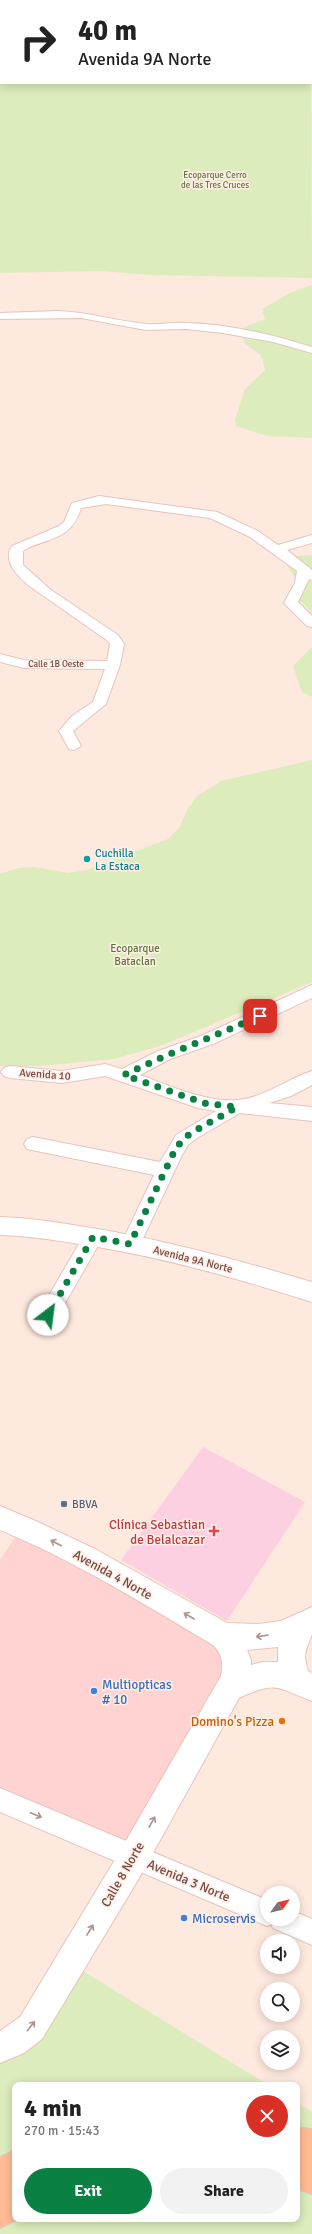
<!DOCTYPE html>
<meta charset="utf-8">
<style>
body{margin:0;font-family:Signika,sans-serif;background:#f2f2f2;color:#222;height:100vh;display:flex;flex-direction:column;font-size:15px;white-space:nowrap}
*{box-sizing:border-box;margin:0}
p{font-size:13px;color:#767676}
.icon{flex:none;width:22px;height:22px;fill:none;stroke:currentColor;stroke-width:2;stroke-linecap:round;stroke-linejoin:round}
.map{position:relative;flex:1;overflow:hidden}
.details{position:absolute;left:12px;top:2082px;width:288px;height:140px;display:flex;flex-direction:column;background:#fff;border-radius:8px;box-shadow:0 2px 10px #0003}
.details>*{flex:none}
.top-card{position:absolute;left:0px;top:0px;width:312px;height:84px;box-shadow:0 2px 10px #0003;background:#fff;color:#222;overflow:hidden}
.needle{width:26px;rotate:56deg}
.buttons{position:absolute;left:260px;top:1886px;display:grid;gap:8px}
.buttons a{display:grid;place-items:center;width:40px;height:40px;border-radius:50%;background:#fff;box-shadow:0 2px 10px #0003;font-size:20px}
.pin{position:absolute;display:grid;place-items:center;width:34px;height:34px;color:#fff;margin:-17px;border-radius:8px;box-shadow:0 2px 6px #0006}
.me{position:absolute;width:44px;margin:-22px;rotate:30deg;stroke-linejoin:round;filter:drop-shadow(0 0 3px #0008)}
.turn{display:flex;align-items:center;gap:14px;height:84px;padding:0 12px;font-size:18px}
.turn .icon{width:52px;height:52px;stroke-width:2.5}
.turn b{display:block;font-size:28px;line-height:34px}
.round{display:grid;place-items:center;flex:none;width:42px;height:42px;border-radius:21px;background:#f2f2f2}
.overview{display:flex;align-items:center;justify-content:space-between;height:68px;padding:0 12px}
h1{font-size:24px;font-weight:800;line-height:30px}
.action{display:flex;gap:8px;margin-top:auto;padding:8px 12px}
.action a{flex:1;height:46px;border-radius:24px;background:#0b8043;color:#fff;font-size:16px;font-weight:800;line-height:46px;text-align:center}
.action a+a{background:#f2f2f2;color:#222}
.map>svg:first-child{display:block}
.commercial{fill:#ffd3d1}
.medical{fill:#fdd0e1}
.green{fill:#dcecbc}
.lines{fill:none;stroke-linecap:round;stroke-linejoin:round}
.street-casing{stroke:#e5c5bd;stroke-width:2}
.secondary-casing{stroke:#eac3b9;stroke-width:2}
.primary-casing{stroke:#d9cccb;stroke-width:2}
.street{fill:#fff;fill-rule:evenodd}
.secondary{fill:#fff;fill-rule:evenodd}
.primary{fill:#ffbb94;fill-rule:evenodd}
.oneway{stroke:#ad928f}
.route{stroke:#0b8043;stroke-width:7;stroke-dasharray:0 12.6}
.culture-dot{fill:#0f9aa8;stroke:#ffefe6;stroke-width:1.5}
.service-dot{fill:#5c6f8a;stroke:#ffefe6;stroke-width:1.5}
.health-dot{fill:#e0444e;stroke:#ffefe6;stroke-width:1.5}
.shop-dot{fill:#3f7fe0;stroke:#ffefe6;stroke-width:1.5}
.food-dot{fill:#e8710a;stroke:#ffefe6;stroke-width:1.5}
.labels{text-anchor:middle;stroke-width:3;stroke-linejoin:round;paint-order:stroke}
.far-park-label{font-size:9px;fill:#5c7739;stroke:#ffefe6}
.far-street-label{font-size:9px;fill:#764944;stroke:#ffefe6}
.culture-label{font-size:11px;fill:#0d838f;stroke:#ffefe6;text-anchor:start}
.park-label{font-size:11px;fill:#5c7739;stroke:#ffefe6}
.street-label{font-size:11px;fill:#764944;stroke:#ffefe6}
.service-label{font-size:11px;fill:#4e5e75;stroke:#ffefe6;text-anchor:start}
.near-health-label{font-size:13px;fill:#be3a42;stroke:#ffefe6;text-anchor:end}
.near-street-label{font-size:13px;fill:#764944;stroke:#ffefe6}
.near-shop-label{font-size:13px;fill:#366cbe;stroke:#ffefe6;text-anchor:start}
.near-food-label{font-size:13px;fill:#c56008;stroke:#ffefe6;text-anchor:end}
</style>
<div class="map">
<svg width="312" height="2234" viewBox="0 0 312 2234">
<rect width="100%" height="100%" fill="#fee9de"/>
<!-- commercial -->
<polygon class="commercial" points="23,1526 234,1651 139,1845 0,1800 0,1560"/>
<!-- medical -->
<polygon class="medical" points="203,1447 305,1502 227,1621 121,1560"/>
<!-- green -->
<g class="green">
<polygon points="311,22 312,278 151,275 100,271 0,273 0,57 1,83 311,83"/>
<polygon points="312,285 312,438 268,436 236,426 235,420 245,389 265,370 261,355 245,344 240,329 265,319 262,309 290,293"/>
<polygon points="312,555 312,613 302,602 291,598 297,581 286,563 295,556"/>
<polygon points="312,647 312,697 302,692 293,666"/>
<polygon points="312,760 312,982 163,1045 114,1059 39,1066 0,1066 0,874 18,868 33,867 68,873 87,870 168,839 179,828 187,810 197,796 221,781"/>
<polygon points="83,1971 268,2085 15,2085 15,2167 0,2175 0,2047"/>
<polygon points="297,2103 312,2112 312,2146 297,2144"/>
<polygon points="297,2175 312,2177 312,2234 0,2234 0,2211 15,2219 297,2219"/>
</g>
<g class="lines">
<!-- street casing -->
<g class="street-casing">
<g id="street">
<path d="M58 311C88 312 116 321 146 324 159 325 173 322 186 323 228 324 271 334 312 347V353L273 342 223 333 186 329 146 330 81 318 0 319V313Z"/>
<path d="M99 496 217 512 258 531 278 545 312 535V543L287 550 312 570V580L309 579 298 602 312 616V627L307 626 284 603 295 583 297 571 250 537 210 518 106 504 81 508C72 538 53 537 28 548L23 551V565L51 590 118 635 124 644 120 665 106 704 73 731 81 746 74 750 69 749 59 731 72 716 93 702 105 669 24 668 0 662V654L24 660 107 661 110 644 108 641 28 585C18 576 2 561 12 546L59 526 64 522 72 503Z"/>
<path d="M312 985V998L213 1044 170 1059 140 1075C168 1085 207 1103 238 1100 263 1098 289 1078 312 1071V1085L291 1096 269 1103 312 1107V1121L240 1113 197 1138 188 1145 182 1155 138 1249 131 1251 124 1249 121 1244 154 1175 27 1149 24 1144 27 1139 33 1137 160 1162 176 1135 216 1111 198 1108 105 1076 62 1083 10 1078 4 1076 1 1072 4 1068 10 1066 62 1071 105 1064 122 1069 158 1051 201 1036Z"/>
<polygon points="93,1230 100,1232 103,1237 55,1321 48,1323 41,1321 38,1315 41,1309 86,1232"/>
<polygon points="0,1788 267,1900 267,1919 293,1919 293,1911 312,1919 312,1945 273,1928 271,1924 267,1926 0,1812"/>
</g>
</g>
<!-- secondary casing -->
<g class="secondary-casing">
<g id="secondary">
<path d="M0 1217C28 1218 57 1222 85 1227 162 1239 237 1260 312 1282V1302C237 1278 162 1257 85 1245 57 1240 28 1236 0 1235Z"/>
<path d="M0 1506 38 1522 95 1549 227 1623 258 1624 281 1621 312 1607C312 1615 312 1627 312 1634 307 1650 302 1651 308 1671L312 1673V1701C277 1688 277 1680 239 1698L138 1880 42 2039 24 2053 0 2063V2031L20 2017 116 1858 221 1676C223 1662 223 1655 213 1645 144 1604 75 1561 0 1530ZM278 1647V1662H262L251 1665V1660L247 1650Z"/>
</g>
</g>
<!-- primary casing -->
<g class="primary-casing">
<g id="primary">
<polygon points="297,2127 312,2129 312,2194 297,2189"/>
<polygon points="15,2150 15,2219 19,2219 0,2228 0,2157"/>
</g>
</g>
<!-- street -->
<use href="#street" class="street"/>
<!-- secondary -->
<use href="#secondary" class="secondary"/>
<!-- primary -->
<use href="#primary" class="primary"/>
</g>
<!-- one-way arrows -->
<defs><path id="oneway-shaft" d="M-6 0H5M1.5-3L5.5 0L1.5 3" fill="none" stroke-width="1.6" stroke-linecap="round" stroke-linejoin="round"/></defs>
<g class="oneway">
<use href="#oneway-shaft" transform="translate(56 1543) rotate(-153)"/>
<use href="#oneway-shaft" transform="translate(189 1616) rotate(-150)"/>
<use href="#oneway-shaft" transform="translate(262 1636) rotate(172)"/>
<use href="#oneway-shaft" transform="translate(36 1815) rotate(23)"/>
<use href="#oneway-shaft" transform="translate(152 1822) rotate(-61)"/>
<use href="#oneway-shaft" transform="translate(90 1930) rotate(-59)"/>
<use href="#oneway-shaft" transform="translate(31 2026) rotate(-52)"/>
</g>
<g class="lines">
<!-- route -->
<path class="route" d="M48 1315 93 1237 130 1244 174 1152 182 1140 191 1133 237 1107 204 1103 124 1075C169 1053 215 1036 260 1016"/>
</g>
<!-- markers -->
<circle class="culture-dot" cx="87" cy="859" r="4"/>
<circle class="service-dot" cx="64" cy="1504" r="4"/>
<path class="health-dot" d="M212 1525h4v4h4v4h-4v4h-4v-4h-4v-4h4z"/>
<g class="shop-dot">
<circle cx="94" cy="1691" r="4"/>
<circle cx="184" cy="1918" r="4"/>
</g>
<circle class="food-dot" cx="282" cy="1721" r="4"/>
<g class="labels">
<!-- far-park labels -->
<g class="far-park-label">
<text x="215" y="178">Ecoparque Cerro<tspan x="215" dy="10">de las Tres Cruces</tspan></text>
</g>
<!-- far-street labels -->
<g class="far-street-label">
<text x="56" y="667">Calle 1B Oeste</text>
</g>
<!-- culture labels -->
<g class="culture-label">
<text x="95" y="857">Cuchilla<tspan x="95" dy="13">La Estaca</tspan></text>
</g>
<!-- park labels -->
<g class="park-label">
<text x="135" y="952">Ecoparque<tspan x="135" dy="13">Bataclan</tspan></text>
</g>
<!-- street labels -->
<g class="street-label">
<text transform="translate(45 1074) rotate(4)" y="4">Avenida 10</text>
<text transform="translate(193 1259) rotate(14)" y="4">Avenida 9A Norte</text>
</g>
<!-- service labels -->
<g class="service-label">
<text x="72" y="1508">BBVA</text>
</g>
<!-- near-health labels -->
<g class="near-health-label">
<text x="205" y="1529">Clínica Sebastian<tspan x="205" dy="15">de Belalcazar</tspan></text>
</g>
<!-- near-street labels -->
<g class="near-street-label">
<text transform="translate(113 1574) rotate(29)" y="5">Avenida 4 Norte</text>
<text transform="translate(122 1874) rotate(-60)" y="5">Calle 8 Norte</text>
<text transform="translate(189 1880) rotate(23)" y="5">Avenida 3 Norte</text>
</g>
<!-- near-shop labels -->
<g class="near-shop-label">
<text x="102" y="1689">Multiopticas<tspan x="102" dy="15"># 10</tspan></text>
<text x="192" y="1923">Microservis</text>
</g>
<!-- near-food labels -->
<g class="near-food-label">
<text x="274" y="1726">Domino's Pizza</text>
</g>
</g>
</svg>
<div class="buttons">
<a><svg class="needle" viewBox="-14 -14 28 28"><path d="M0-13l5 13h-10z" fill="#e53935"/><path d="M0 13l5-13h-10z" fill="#767676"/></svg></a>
<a><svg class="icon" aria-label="sound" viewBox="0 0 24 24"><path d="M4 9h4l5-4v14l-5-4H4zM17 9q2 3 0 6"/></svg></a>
<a><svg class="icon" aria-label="search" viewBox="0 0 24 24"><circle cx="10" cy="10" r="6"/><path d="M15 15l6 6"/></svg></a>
<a><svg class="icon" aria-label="layers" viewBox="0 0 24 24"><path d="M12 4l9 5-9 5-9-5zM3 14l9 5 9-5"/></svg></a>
</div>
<div class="pin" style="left:260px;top:1016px;background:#d93025"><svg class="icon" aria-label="arrive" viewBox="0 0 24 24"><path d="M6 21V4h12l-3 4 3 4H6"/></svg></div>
<svg class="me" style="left:48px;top:1315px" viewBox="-20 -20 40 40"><circle r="19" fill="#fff"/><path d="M0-13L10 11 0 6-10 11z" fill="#0b8043"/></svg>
<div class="top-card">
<div class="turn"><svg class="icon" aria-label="right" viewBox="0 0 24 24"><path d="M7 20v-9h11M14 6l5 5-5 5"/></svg><div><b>40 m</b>Avenida 9A Norte</div></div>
</div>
<section class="details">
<div class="overview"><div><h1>4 min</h1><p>270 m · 15:43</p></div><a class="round" style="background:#d93025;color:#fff"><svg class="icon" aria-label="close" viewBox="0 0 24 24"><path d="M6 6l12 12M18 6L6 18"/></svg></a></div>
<div class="action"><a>Exit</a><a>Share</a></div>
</section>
</div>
